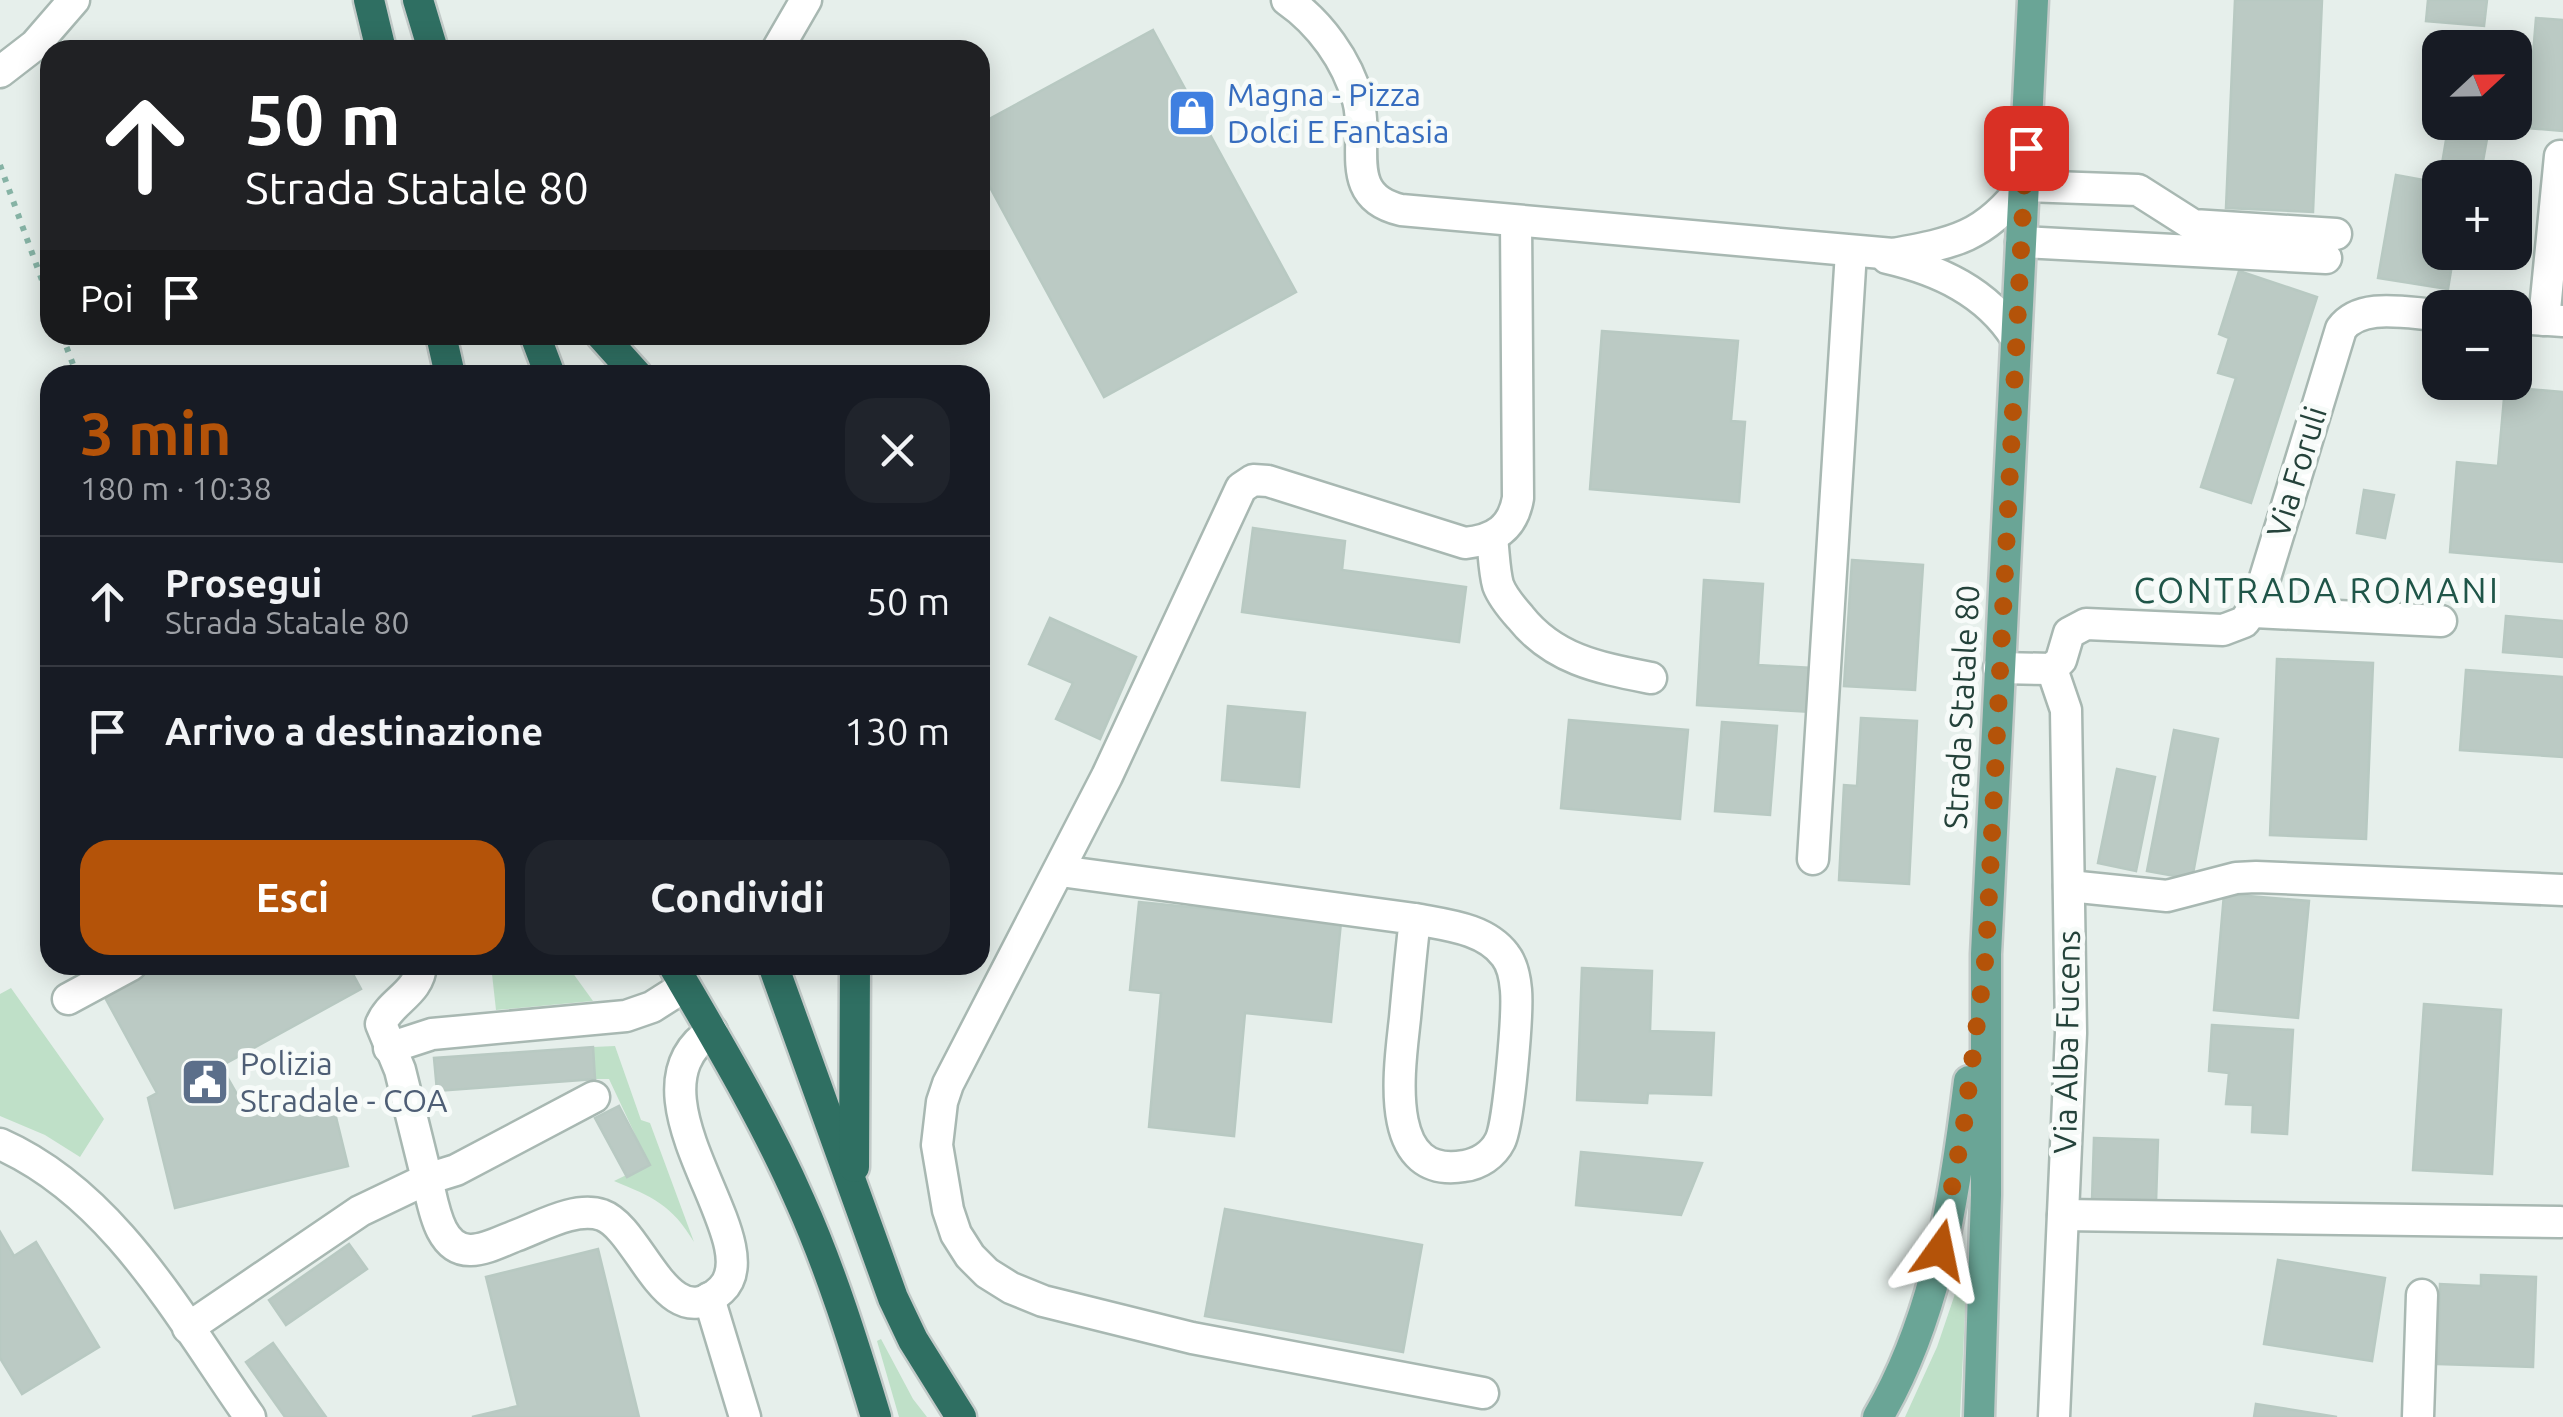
<!DOCTYPE html>
<html lang="it">
<meta charset="utf-8">
<style>
body{margin:0;font-family:Ubuntu,sans-serif;background:#20242c;color:#f1f3f6;height:100vh;display:flex;flex-direction:column;font-size:38px;white-space:nowrap}
*{box-sizing:border-box;margin:0}
p{font-size:32px;color:#9ea1a6}
.icon{flex:none;width:55px;height:55px;fill:none;stroke:currentColor;stroke-width:2;stroke-linecap:round;stroke-linejoin:round}
.map{position:relative;flex:1;overflow:hidden}
.side{position:absolute;left:40px;top:365px;width:950px;height:610px;display:flex;flex-direction:column;background:#171b24;border-radius:30px;box-shadow:0 5px 25px #0003}
.side>*{flex:none}
.banner{position:absolute;left:40px;top:40px;width:950px;height:305px;border-radius:30px;box-shadow:0 5px 25px #0003;background:#202124;color:#fff;overflow:hidden}
.needle{width:65px;rotate:68deg}
.buttons{position:absolute;left:2422px;top:30px;display:grid;gap:20px}
.buttons a{display:grid;place-items:center;width:110px;height:110px;border-radius:20px;background:#171b24;box-shadow:0 5px 25px #0003;font-size:50px}
.pin{position:absolute;display:grid;place-items:center;width:85px;height:85px;color:#fff;margin:-42px;border-radius:20px;box-shadow:0 5px 15px #0006}
.me{position:absolute;width:110px;margin:-55px;rotate:12deg;stroke-linejoin:round;filter:drop-shadow(0 0 8px #0008)}
.turn{display:flex;align-items:center;gap:35px;height:210px;padding:0 40px;font-size:45px}
.turn .icon{width:130px;height:130px;stroke-width:2.5}
.turn b{display:block;font-size:70px;line-height:85px}
.then{display:flex;align-items:center;height:95px;padding:0 40px;background:#0003;gap:20px;font-size:38px}
.round{display:grid;place-items:center;flex:none;width:105px;height:105px;border-radius:30px;background:#20242c}
.head{display:flex;align-items:center;justify-content:space-between;height:170px;padding:0 40px}
h1{font-size:60px;font-weight:600;line-height:75px;color:#b45309}
.action{display:flex;gap:20px;margin-top:auto;padding:20px 40px}
.action a{flex:1;height:115px;border-radius:30px;background:#b45309;color:#fff;font-size:40px;font-weight:600;line-height:115px;text-align:center}
.action a+a{background:#20242c;color:#f1f3f6}
ul{padding:0;list-style:none}
li{display:flex;align-items:center;gap:30px;height:130px;padding:0 40px;border-top:2px solid #363941}
li div{flex:1}
li b{display:block;font-size:38px}
li em{font-style:normal}
.map>svg:first-child{display:block}
.green{fill:#bfe0c8}
.building{fill:#bbcac4;stroke:#b8c9c2;stroke-width:2.5}
.lines{fill:none;stroke-linecap:round;stroke-linejoin:round}
.minor-casing{stroke:#a8b8b2;stroke-width:35}
.major-casing{stroke:#c2cac8;stroke-width:35}
.highway-casing{stroke:#c2cac8;stroke-width:35}
.path{stroke:#86b3a5;stroke-width:6;stroke-dasharray:5 8;stroke-linecap:butt}
.minor{stroke:#fff;stroke-width:30}
.major{stroke:#6aa596;stroke-width:30}
.highway{stroke:#2f6f62;stroke-width:30}
.route{stroke:#b45309;stroke-width:18;stroke-dasharray:0 32.4}
.labels{text-anchor:middle;stroke-width:10;stroke-linejoin:round;paint-order:stroke}
.shop-label{font-size:32px;fill:#366cbe;stroke:#f7fbf9;text-anchor:start}
.street-label{font-size:32px;fill:#24423a;stroke:#f7fbf9}
.service-label{font-size:32px;fill:#4e5e75;stroke:#f7fbf9;text-anchor:start}
.neighbourhood-label{font-size:35px;letter-spacing:2.5px;fill:#1f5548;stroke:#f7fbf9}
</style>
<div class="map">
<svg width="2563" height="1417" viewBox="0 0 2563 1417">
<rect width="100%" height="100%" fill="#e6efeb"/>
<!-- green -->
<g class="green">
<polygon points="491,965 567,965 593,1001 496,1010"/>
<polygon points="11,988 104,1119 80,1157 45,1135 0,1116 0,994"/>
<path d="M615 1046 641 1120 650 1123 694 1242C672 1205 653 1197 614 1181L649 1164 609 1079H595L593 1047Z"/>
<polygon points="1956,1291 1966,1291 1960,1417 1905,1417 1937,1347"/>
<polygon points="881,1339 913,1399 927,1417 899,1417 877,1341"/>
</g>
<!-- building -->
<g class="building">
<polygon points="2235,0 2322,0 2313,212 2226,208"/>
<polygon points="2428,0 2487,0 2484,26 2426,21"/>
<polygon points="2536,18 2563,20 2563,131 2527,128"/>
<polygon points="1153,30 1296,292 1104,397 980,169 980,124"/>
<polygon points="2440,81 2440,121 2433,120"/>
<polygon points="2449,122 2490,122 2480,178 2440,176"/>
<polygon points="2396,175 2440,183 2440,252 2454,252 2448,289 2378,278"/>
<polygon points="2239,271 2317,297 2251,503 2201,487 2236,378 2218,373 2229,338 2219,334"/>
<polygon points="1602,331 1738,341 1731,421 1745,422 1739,502 1590,489"/>
<polygon points="2505,387 2563,392 2563,562 2450,552 2457,462 2498,466"/>
<polygon points="2364,490 2394,495 2385,538 2357,533"/>
<polygon points="1253,528 1345,541 1342,570 1466,587 1459,642 1242,612"/>
<polygon points="1852,560 1923,565 1915,690 1844,686"/>
<polygon points="1704,580 1763,584 1758,665 1813,668 1811,712 1697,705"/>
<polygon points="2506,616 2563,621 2563,657 2503,652"/>
<polygon points="1050,618 1136,657 1100,739 1056,719 1073,683 1029,664"/>
<polygon points="2277,659 2373,663 2366,839 2270,835"/>
<polygon points="2466,670 2563,677 2563,757 2460,750"/>
<polygon points="1228,706 1305,713 1299,787 1222,780"/>
<polygon points="1861,718 1917,721 1909,884 1839,880 1844,785 1857,786"/>
<polygon points="1569,720 1688,730 1680,819 1561,808"/>
<polygon points="1722,722 1777,726 1770,815 1715,811"/>
<polygon points="2174,730 2218,739 2192,879 2147,871"/>
<polygon points="2117,769 2155,777 2136,871 2098,863"/>
<polygon points="2224,894 2309,901 2298,1018 2214,1010"/>
<polygon points="1139,902 1341,922 1331,1022 1245,1013 1234,1136 1149,1127 1161,993 1130,990"/>
<polygon points="152,965 169,965 173,972 186,965 348,965 361,989 221,1066 246,1110 298,1097 302,1112 333,1105 348,1166 175,1208 148,1098 157,1093 102,992"/>
<polygon points="1582,968 1652,971 1650,1031 1714,1033 1711,1095 1648,1093 1647,1103 1577,1100"/>
<polygon points="2424,1004 2501,1010 2492,1174 2413,1170"/>
<polygon points="2212,1025 2293,1030 2287,1134 2252,1132 2253,1105 2226,1104 2229,1073 2209,1071"/>
<polygon points="593,1047 595,1079 437,1091 434,1058"/>
<polygon points="619,1106 650,1165 627,1177 595,1118"/>
<polygon points="2094,1138 2158,1140 2156,1203 2092,1200"/>
<polygon points="1581,1152 1702,1163 1681,1215 1576,1205"/>
<polygon points="1225,1209 1422,1245 1403,1352 1205,1316"/>
<polygon points="0,1232 14,1256 36,1242 99,1347 22,1394 0,1358"/>
<polygon points="349,1244 367,1269 286,1325 269,1300"/>
<polygon points="598,1249 639,1417 472,1417 518,1406 486,1277"/>
<polygon points="2278,1260 2385,1278 2372,1361 2264,1344"/>
<polygon points="2481,1275 2536,1277 2533,1367 2438,1364 2440,1284 2481,1286"/>
<polygon points="273,1343 326,1417 285,1417 246,1362"/>
<polygon points="2256,1404 2337,1417 2254,1417"/>
</g>
<g class="lines">
<!-- minor casing -->
<g class="minor-casing">
<g id="minor">
<path d="M1287 0C1320 23 1347 60 1358 100 1370 143 1341 196 1401 210L1893 254C1954 243 1985 237 2023 186L2138 190 2193 225 2336 234"/>
<polyline points="777,50 806,0"/>
<polyline points="0,72 35,45 74,0"/>
<polyline points="2021,242 2326,258"/>
<path d="M1887 258C1939 270 1987 292 2016 338"/>
<polyline points="2515,318 2563,321"/>
<polyline points="2544,320 2560,156"/>
<path d="M1492 538C1494 553 1494 570 1498 585 1502 596 1512 608 1520 617 1554 660 1600 668 1651 678"/>
<polyline points="2254,612 2441,621"/>
<path d="M1999 668 2052 669 2061 660 2069 633 2086 624 2223 630 2244 622 2257 604 2341 329C2361 301 2410 314 2440 315"/>
<polyline points="2052,669 2066,710 2071,1033 2054,1417"/>
<polyline points="1813,859 1851,252"/>
<path d="M1060 871 1415 919C1445 925 1485 928 1505 955 1513 965 1515 978 1516 990 1518 1013 1509 1124 1500 1141 1493 1155 1479 1164 1464 1166 1381 1180 1400 1065 1405 1018 1408 985 1411 952 1415 919"/>
<polyline points="2069,886 2167,896 2236,878 2256,877 2563,890"/>
<polyline points="68,999 131,965"/>
<polyline points="389,1048 432,1034 626,1016 652,1007 685,986"/>
<path d="M594 1097 456 1170 427 1179C433 1202 438 1251 471 1250 485 1250 502 1241 515 1236 540 1227 575 1206 602 1215 641 1229 667 1340 721 1290 773 1242 616 1094 712 1031"/>
<path d="M0 1144C115 1195 180 1318 250 1417"/>
<polyline points="2063,1215 2560,1222"/>
<polyline points="709,1298 745,1417"/>
<path d="M188 1328 360 1211 427 1179 400 1070 381 1024C390 1001 420 993 421 965"/>
<path d="M1483 1393 1192 1338 1043 1301 1011 1288 987 1273 970 1256 956 1234 948 1210 937 1145 942 1102 948 1084 1107 776 1241 488 1253 480 1268 481 1465 543C1495 540 1513 528 1518 498L1516 221"/>
<polyline points="2418,1417 2422,1295"/>
</g>
</g>
<!-- major casing -->
<g class="major-casing">
<g id="major">
<path d="M1878 1417C1937 1317 1955 1195 1969 1081"/>
<polyline points="1979,1417 1986,1195 1986,954 2033,0"/>
</g>
</g>
<!-- highway casing -->
<g class="highway-casing">
<g id="highway">
<polyline points="369,0 381,50"/>
<polyline points="418,0 433,50"/>
<polyline points="441,335 450,375"/>
<polyline points="535,335 550,375"/>
<polyline points="601,335 637,375"/>
<path d="M673 965C718 1042 764 1119 800 1201 831 1270 854 1344 876 1417"/>
<polyline points="773,965 893,1298 913,1340 961,1417"/>
<polyline points="854,1167 855,965"/>
</g>
</g>
<!-- path -->
<g class="path">
<polyline points="0,165 50,302"/>
<polyline points="62,335 77,375"/>
</g>
<!-- minor -->
<use href="#minor" class="minor"/>
<!-- major -->
<use href="#major" class="major"/>
<!-- highway -->
<use href="#highway" class="highway"/>
</g>
<g class="lines">
<!-- route -->
<polyline class="route" points="1940,1250 1964,1124 1986,954 2026,148"/>
</g>
<!-- icons -->
<defs>
<g id="shop-square" transform="scale(2.5)"><rect x="-9" y="-9" width="18" height="18" rx="4" fill="#3f7fe0" stroke="#f7fbf9"/><path d="M-5-2.5h2.3a2.7 3.5 0 0 1 5.4 0H5L5.5 6h-11ZM-1.5-2.5h3a1.5 2.3 0 0 0-3 0Z" fill="#fff"/></g>
<g id="civic-square" transform="scale(2.5)"><rect x="-9" y="-9" width="18" height="18" rx="4" fill="#5c6f8a" stroke="#f7fbf9"/><path d="M-.6-6.5H3V-4.5H.6V-3L4-1V1h2V6H-6V1h2V-1L-.6-3ZM-1.2 2.5V6h2.4V2.5Z" fill="#fff"/></g>
</defs>
<g fill-rule="evenodd">
<use href="#shop-square" x="1192" y="113"/>
<use href="#civic-square" x="205" y="1082"/>
</g>
<g class="labels">
<!-- shop labels -->
<g class="shop-label">
<text x="1227" y="106">Magna - Pizza<tspan x="1227" dy="37">Dolci E Fantasia</tspan></text>
</g>
<!-- street labels -->
<g class="street-label">
<text transform="translate(2297 472) rotate(-73)" y="11">Via Foruli</text>
<text transform="translate(1962 707) rotate(-87)" y="11">Strada Statale 80</text>
<text transform="translate(2067 1042) rotate(-89)" y="11">Via Alba Fucens</text>
</g>
<!-- service labels -->
<g class="service-label">
<text x="240" y="1075">Polizia<tspan x="240" dy="37">Stradale - COA</tspan></text>
</g>
<!-- neighbourhood labels -->
<g class="neighbourhood-label">
<text x="2317" y="603">CONTRADA ROMANI</text>
</g>
</g>
</svg>
<div class="buttons">
<a><svg class="needle" viewBox="-14 -14 28 28"><path d="M0-13l5 13h-10z" fill="#e53935"/><path d="M0 13l5-13h-10z" fill="#9ea1a6"/></svg></a>
<a>+</a>
<a>−</a>
</div>
<div class="pin" style="left:2026px;top:148px;background:#d93025"><svg class="icon" aria-label="arrive" viewBox="0 0 24 24"><path d="M6 21V4h12l-3 4 3 4H6"/></svg></div>
<svg class="me" style="left:1940px;top:1250px" viewBox="-20 -20 40 40"><path d="M0-17L14 15 0 8-14 15z" fill="#b45309" stroke="#fff" stroke-width="4"/></svg>
<div class="banner">
<div class="turn"><svg class="icon" aria-label="ahead" viewBox="0 0 24 24"><path d="M12 20V5M6 11l6-6 6 6"/></svg><div><b>50 m</b>Strada Statale 80</div></div>
<div class="then">Poi<svg class="icon" aria-label="arrive" viewBox="0 0 24 24"><path d="M6 21V4h12l-3 4 3 4H6"/></svg></div>
</div>
<section class="side">
<div class="head"><div><h1>3 min</h1><p>180 m · 10:38</p></div><a class="round"><svg class="icon" aria-label="close" viewBox="0 0 24 24"><path d="M6 6l12 12M18 6L6 18"/></svg></a></div>
<ul>
<li><svg class="icon" aria-label="ahead" viewBox="0 0 24 24"><path d="M12 20V5M6 11l6-6 6 6"/></svg><div><b>Prosegui</b><p>Strada Statale 80</p></div><em>50 m</em></li>
<li><svg class="icon" aria-label="arrive" viewBox="0 0 24 24"><path d="M6 21V4h12l-3 4 3 4H6"/></svg><div><b>Arrivo a destinazione</b></div><em>130 m</em></li>
</ul>
<div class="action"><a>Esci</a><a>Condividi</a></div>
</section>
</div>
